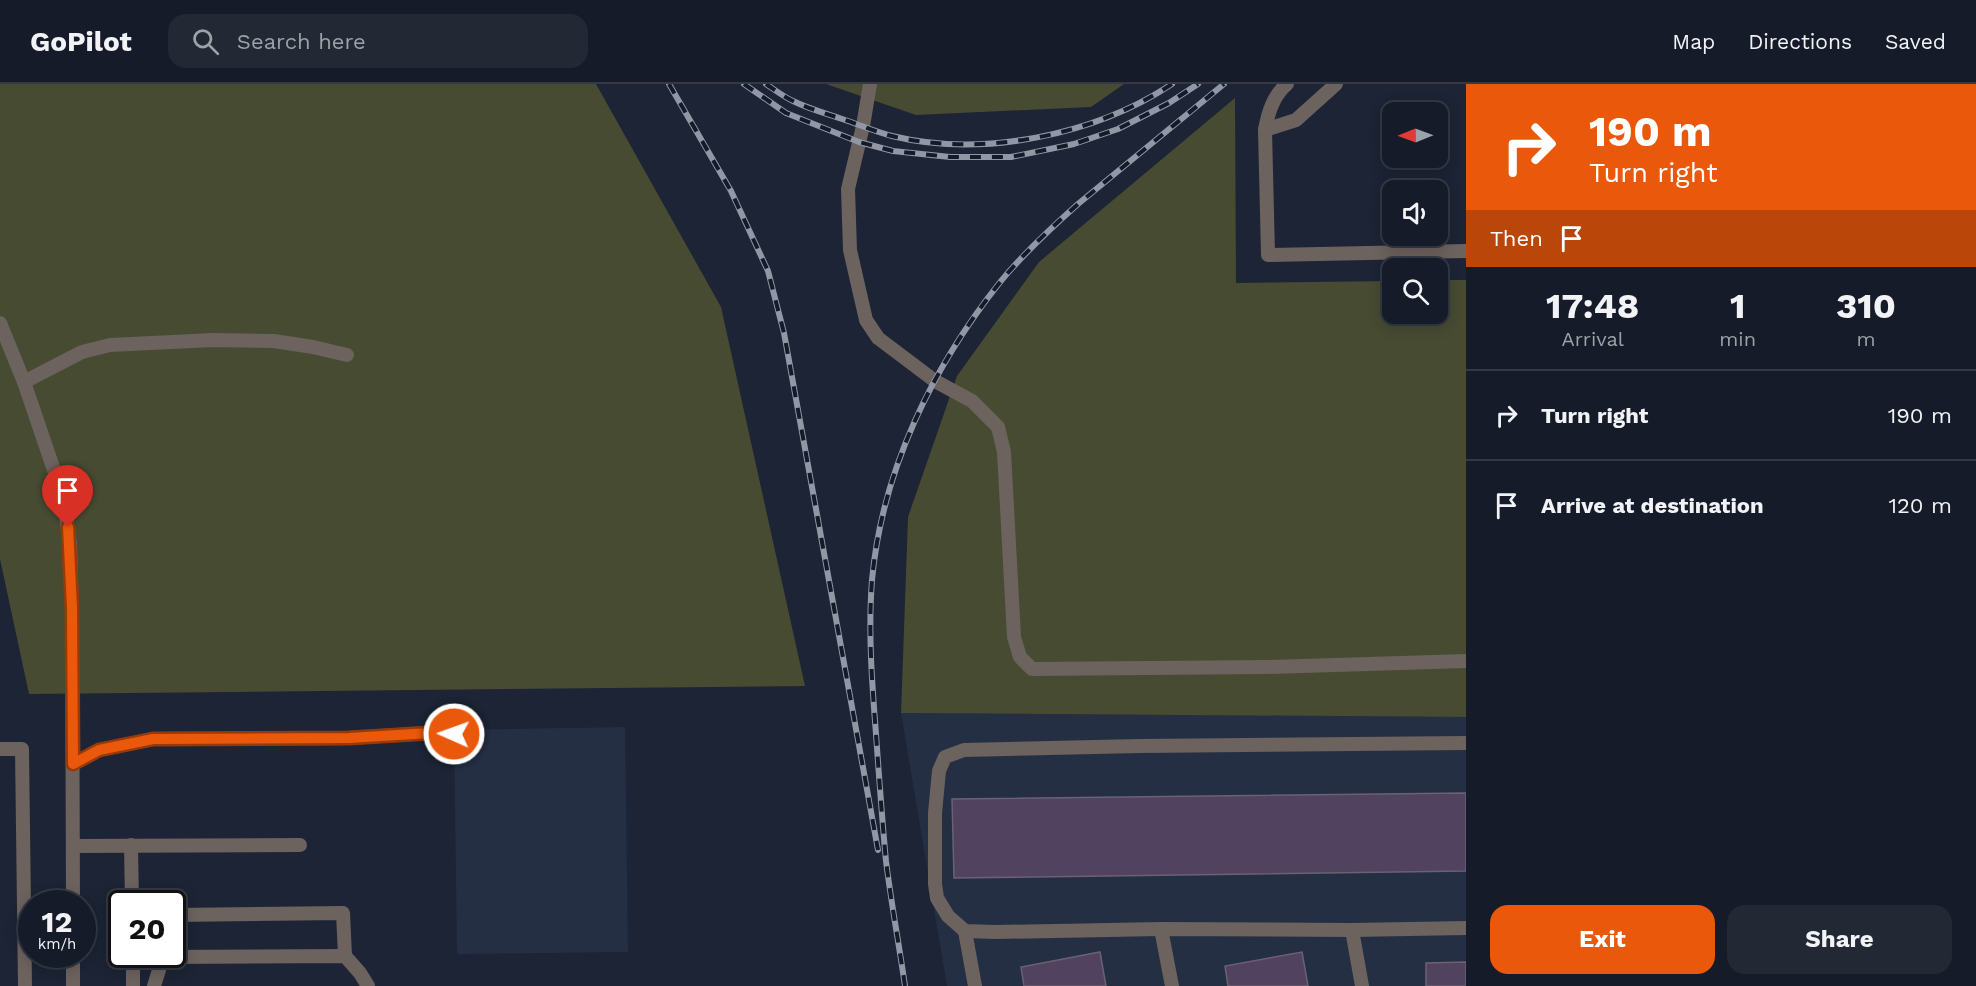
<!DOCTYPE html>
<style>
body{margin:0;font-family:"Work Sans",sans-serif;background:#222834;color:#f1f3f6;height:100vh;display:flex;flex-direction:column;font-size:22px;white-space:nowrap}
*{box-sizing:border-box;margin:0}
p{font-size:20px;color:#9da1a8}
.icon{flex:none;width:33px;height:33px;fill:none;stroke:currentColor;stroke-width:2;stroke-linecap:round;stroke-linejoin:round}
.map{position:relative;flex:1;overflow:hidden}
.panel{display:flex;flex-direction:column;background:#151b28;width:510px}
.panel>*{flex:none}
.guide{background:#ea580c;color:#fff;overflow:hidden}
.needle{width:39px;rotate:269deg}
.controls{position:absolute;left:1382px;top:18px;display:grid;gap:12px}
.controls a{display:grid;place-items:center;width:66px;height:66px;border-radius:12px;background:#151b28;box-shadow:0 3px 15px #0003,0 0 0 2px #343945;font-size:30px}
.speed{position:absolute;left:18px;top:806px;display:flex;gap:12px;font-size:30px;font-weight:700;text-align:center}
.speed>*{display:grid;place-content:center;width:78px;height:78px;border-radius:50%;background:#151b28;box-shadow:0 3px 15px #0003,0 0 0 2px #343945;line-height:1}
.speed small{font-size:15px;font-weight:400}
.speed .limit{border:3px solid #111;border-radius:9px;background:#fff;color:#111}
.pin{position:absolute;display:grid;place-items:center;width:51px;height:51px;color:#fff;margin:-62px -26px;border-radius:50% 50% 50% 0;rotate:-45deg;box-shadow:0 0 6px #0007}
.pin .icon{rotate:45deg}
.me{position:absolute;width:66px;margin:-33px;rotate:272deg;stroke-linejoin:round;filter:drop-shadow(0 0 4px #0008)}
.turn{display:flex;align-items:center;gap:21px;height:126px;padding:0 24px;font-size:27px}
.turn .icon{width:78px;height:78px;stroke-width:2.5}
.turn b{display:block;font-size:42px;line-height:51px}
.then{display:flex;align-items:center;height:57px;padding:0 24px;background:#0003;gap:12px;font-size:22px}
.eta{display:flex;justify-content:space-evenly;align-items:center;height:102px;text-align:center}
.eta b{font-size:36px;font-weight:700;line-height:42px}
.button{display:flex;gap:12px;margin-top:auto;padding:12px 24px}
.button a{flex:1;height:69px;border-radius:18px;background:#ea580c;color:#fff;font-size:24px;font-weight:700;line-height:69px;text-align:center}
.button a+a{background:#222834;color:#f1f3f6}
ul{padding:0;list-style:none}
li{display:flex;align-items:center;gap:18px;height:90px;padding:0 24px;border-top:2px solid #343945}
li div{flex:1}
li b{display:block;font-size:22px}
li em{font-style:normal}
header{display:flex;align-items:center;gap:36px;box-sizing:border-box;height:84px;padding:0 30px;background:#151b28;border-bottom:2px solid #343945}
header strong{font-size:28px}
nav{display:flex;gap:33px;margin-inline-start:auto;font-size:21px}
.search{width:420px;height:54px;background:#222834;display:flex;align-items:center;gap:15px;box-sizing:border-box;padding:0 21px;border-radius:18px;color:#9da1a8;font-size:22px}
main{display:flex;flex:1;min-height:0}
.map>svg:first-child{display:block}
.built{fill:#252f44}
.green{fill:#474b32}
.building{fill:#51425f;stroke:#6b6175;stroke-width:1.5}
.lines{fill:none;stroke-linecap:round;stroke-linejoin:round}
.minor{stroke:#6c625e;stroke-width:14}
.rail-casing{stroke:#9197a5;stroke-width:6}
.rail{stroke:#131a2a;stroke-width:4;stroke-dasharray:11;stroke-linecap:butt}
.route-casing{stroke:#983908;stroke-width:15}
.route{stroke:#ea580c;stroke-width:10}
</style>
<header>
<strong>GoPilot</strong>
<div class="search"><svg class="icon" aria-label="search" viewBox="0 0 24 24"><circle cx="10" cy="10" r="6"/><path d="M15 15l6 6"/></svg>Search here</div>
<nav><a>Map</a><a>Directions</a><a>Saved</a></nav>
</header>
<main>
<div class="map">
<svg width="1466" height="902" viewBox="0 0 1466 902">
<rect width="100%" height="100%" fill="#1c2435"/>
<!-- built -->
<g class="built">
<polygon points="901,629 1466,633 1466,902 947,902"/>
<polygon points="625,643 628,868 457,870 454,646"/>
</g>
<!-- green -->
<g class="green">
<polygon points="0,0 596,0 721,223 805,602 29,610 0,475"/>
<polygon points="826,0 1124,0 1091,23 916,31"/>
<polygon points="1235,14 1236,199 1392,197 1392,230 1437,230 1437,196 1466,196 1466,633 901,629 908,433 957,292 1039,178"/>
</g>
<!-- building -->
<g class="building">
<polygon points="1466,709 1466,787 954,794 952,715"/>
<polygon points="1100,868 1106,902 1024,902 1021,883"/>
<polygon points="1302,868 1308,902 1228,902 1225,882"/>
<polygon points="1466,878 1466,902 1426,902 1426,879"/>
</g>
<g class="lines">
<!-- minor -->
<g class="minor">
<polyline points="870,0 863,42 848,105 850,166 866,236 878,254 935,297 972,317 998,343 1004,368 1014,553 1020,573 1032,585 1266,583 1466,577"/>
<polyline points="1336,0 1296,36 1265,46 1268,171 1466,167"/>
<path d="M1265 46C1268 29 1273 12 1287 0"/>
<polyline points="0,239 24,298 57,395 65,426 70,460 72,524 73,819"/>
<polyline points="24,298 82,268 110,261 213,256 274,257 313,263 347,271"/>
<polyline points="0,665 22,665 25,902"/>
<polyline points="73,680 99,666 153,655 349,654 430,649 454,650"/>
<polyline points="131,761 132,819"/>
<polyline points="73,762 300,761"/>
<polyline points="172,837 174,831 343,829 345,872"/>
<polyline points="1161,845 996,848 965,847 948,832 937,814 935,800 935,729 939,687 945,673 964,666 1140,662 1466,659"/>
<polyline points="1352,846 1362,902"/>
<polyline points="965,847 975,902"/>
<polyline points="133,870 133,902"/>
<polyline points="73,902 73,870"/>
<polyline points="154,902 163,873 345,872 360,889 368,902"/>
<polyline points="1172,902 1161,845 1352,846 1466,844"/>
</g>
<!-- rail casing -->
<g class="rail-casing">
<g id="rail">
<polyline points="669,0 731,107 768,187 784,249 878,766"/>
<polyline points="744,0 786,29 859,58 893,67 950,73 1011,73 1074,60 1118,45 1169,19 1198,0"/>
<path d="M766 0C775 6 784 13 793 17 809 25 828 30 845 36 860 41 876 48 892 52 983 74 1095 51 1172 0"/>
<path d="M905 902C899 860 891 818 886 777 882 735 879 692 876 650 872 599 868 548 872 496 882 386 933 282 1001 197 1024 169 1051 144 1078 120L1224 0"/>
</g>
</g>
<!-- rail -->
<use href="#rail" class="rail"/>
</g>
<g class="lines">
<!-- route casing -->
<g class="route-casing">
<polyline id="route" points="68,443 72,524 73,680 99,666 153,655 349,654 430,649 454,650"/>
</g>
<!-- route -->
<use href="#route" class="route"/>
</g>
</svg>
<div class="controls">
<a><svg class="needle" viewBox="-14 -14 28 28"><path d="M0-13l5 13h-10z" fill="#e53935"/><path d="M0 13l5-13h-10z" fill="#9da1a8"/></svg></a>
<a><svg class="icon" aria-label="sound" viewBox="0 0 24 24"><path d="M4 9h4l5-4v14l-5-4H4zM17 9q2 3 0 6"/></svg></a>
<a><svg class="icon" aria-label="search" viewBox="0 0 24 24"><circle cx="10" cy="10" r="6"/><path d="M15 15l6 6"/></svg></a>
</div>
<div class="speed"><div>12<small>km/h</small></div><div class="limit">20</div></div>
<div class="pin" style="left:68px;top:443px;background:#d93025"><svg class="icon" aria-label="arrive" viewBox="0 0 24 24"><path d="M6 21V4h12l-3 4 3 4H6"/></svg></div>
<svg class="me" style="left:454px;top:650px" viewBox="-20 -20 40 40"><circle r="17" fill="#ea580c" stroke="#fff" stroke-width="3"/><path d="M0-11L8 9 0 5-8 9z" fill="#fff"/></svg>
</div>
<section class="panel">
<div class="guide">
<div class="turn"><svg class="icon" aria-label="right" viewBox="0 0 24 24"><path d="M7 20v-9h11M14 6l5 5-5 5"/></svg><div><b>190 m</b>Turn right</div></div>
<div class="then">Then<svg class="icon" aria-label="arrive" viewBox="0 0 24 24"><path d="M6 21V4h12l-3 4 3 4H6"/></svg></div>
</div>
<div class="eta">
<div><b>17:48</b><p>Arrival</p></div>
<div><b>1</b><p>min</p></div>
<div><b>310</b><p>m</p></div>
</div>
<ul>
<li><svg class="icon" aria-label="right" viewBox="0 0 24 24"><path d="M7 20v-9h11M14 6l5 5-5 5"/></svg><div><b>Turn right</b></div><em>190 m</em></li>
<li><svg class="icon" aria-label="arrive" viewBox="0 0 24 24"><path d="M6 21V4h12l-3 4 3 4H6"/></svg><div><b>Arrive at destination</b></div><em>120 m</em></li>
</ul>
<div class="button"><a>Exit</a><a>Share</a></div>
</section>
</main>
